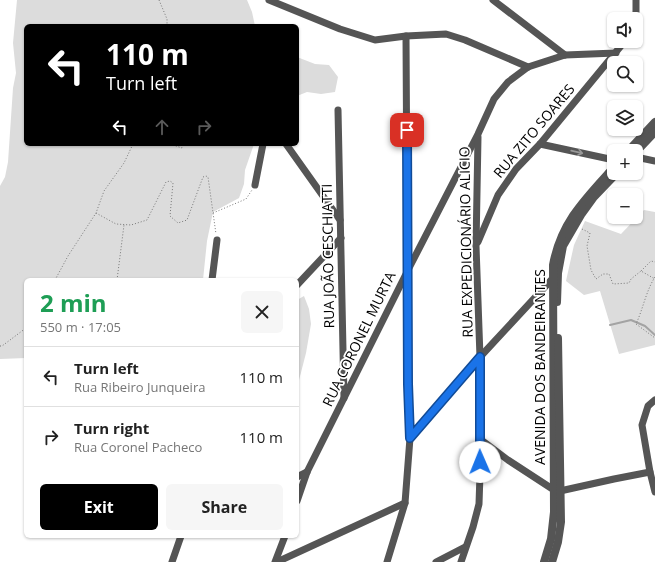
<!DOCTYPE html>
<meta charset="utf-8">
<style>
body{margin:0;font-family:"Open Sans",sans-serif;background:#f6f6f6;color:#222;height:100vh;display:flex;flex-direction:column;font-size:15px;white-space:nowrap}
*{box-sizing:border-box;margin:0}
p{font-size:13px;color:#767676}
.icon{flex:none;width:22px;height:22px;fill:none;stroke:currentColor;stroke-width:2;stroke-linecap:round;stroke-linejoin:round}
.map{position:relative;flex:1;overflow:hidden}
.side{position:absolute;left:24px;top:278px;width:275px;height:260px;display:flex;flex-direction:column;background:#fff;border-radius:6px;box-shadow:0 1px 3px #0004}
.side>*{flex:none}
.banner{position:absolute;left:24px;top:24px;width:275px;height:122px;border-radius:6px;box-shadow:0 1px 3px #0004;background:#000;color:#fff;overflow:hidden}
.buttons{position:absolute;left:607px;top:12px;display:grid;gap:8px}
.buttons a{display:grid;place-items:center;width:36px;height:36px;border-radius:6px;background:#fff;box-shadow:0 1px 3px #0004;font-size:20px}
.pin{position:absolute;display:grid;place-items:center;width:34px;height:34px;color:#fff;margin:-17px;border-radius:8px;box-shadow:0 2px 6px #0006}
.me{position:absolute;width:44px;margin:-22px;rotate:359deg;stroke-linejoin:round;filter:drop-shadow(0 0 3px #0008)}
.turn{display:flex;align-items:center;gap:14px;height:84px;padding:0 16px;font-size:18px}
.turn .icon{width:52px;height:52px;stroke-width:2.5}
.turn b{display:block;font-size:28px;line-height:34px}
.lanes{display:flex;align-items:center;height:38px;padding:0 16px;background:#0003;justify-content:center;gap:20px;direction:ltr}
.lanes .off{opacity:.35}
.round{display:grid;place-items:center;flex:none;width:42px;height:42px;border-radius:6px;background:#f6f6f6}
.headline{display:flex;align-items:center;justify-content:space-between;height:68px;padding:0 16px}
h1{font-size:24px;font-weight:700;line-height:30px;color:#1e9e55}
.cta{display:flex;gap:8px;margin-top:auto;padding:8px 16px}
.cta a{flex:1;height:46px;border-radius:6px;background:#000;color:#fff;font-size:16px;font-weight:700;line-height:46px;text-align:center}
.cta a+a{background:#f6f6f6;color:#222}
ul{padding:0;list-style:none}
li{display:flex;align-items:center;gap:12px;height:60px;padding:0 16px;border-top:1px solid #e0e0e0}
li div{flex:1}
li b{display:block;font-size:15px}
li em{font-style:normal}
.map>svg:first-child{display:block}
.green{fill:#dcdcdc}
.lines{fill:none;stroke-linecap:round;stroke-linejoin:round}
.stream{stroke:#a3a3a3;stroke-width:2}
.path{stroke:#777;stroke-width:1;stroke-dasharray:1 2;stroke-linecap:butt}
.minor{stroke:#555;stroke-width:7}
.tertiary{stroke:#555;stroke-width:8}
.oneway{stroke:#999}
.route-casing{stroke:#114b97;stroke-width:10}
.route{stroke:#1a73e8;stroke-width:7}
.labels{text-anchor:middle;stroke-width:3.5;stroke-linejoin:round;paint-order:stroke}
.street-label{font-size:14px;fill:#000;stroke:#fff}
</style>
<div class="map">
<svg width="655" height="562" viewBox="0 0 655 562">
<rect width="100%" height="100%" fill="#fff"/>
<!-- green -->
<g class="green">
<polygon points="17,0 247,0 252,12 255,26 26,26 26,144 254,144 245,170 244,184 239,198 213,212 207,241 203,280 26,280 26,358 0,359 0,186 5,177 8,162 13,88 16,73 13,43"/>
<polygon points="297,57 315,64 329,65 338,77 335,92 321,94 307,92 297,96"/>
<polygon points="644,210 655,212 655,345 619,354 600,291 584,295 566,281 574,245 585,221 621,234"/>
<polygon points="304,296 309,309 311,324 306,353 297,388 297,300"/>
</g>
<g class="lines">
<!-- stream -->
<polyline class="stream" points="610,325 631,320 645,326 655,335"/>
<!-- path -->
<g class="path">
<polyline points="159,0 167,19 167,26"/>
<polyline points="170,144 182,148 183,144"/>
<polyline points="96,213 116,224 131,225 147,220 166,182 170,181 173,183 170,216 178,223 187,220 203,177 206,176 208,177 216,234"/>
<polyline points="213,213 246,199 252,190"/>
<polyline points="582,229 590,233 587,246 591,270 596,279 603,274 609,274 613,284 629,283 631,279 641,271 655,279"/>
<polyline points="641,271 651,261 655,262"/>
<path d="M655 277C646 291 643 309 636 324L655 338"/>
<polyline points="55,280 68,256 96,213 104,191 124,163 133,144"/>
<polyline points="117,280 124,225"/>
<polyline points="0,346 2,346 26,328"/>
</g>
<!-- minor -->
<g class="minor">
<polyline points="269,0 340,29 375,40 406,36 446,34 465,40 528,67"/>
<polyline points="493,0 565,55"/>
<polyline points="634,19 636,12 636,0"/>
<polyline points="338,110 344,398"/>
<polyline points="286,144 340,220"/>
<polyline points="540,144 614,160"/>
<polyline points="636,157 655,161"/>
<polyline points="255,185 263,144"/>
<polyline points="478,242 498,195 516,169 540,144 625,41"/>
<polyline points="212,280 217,240"/>
<polyline points="297,285 341,238"/>
<polyline points="655,400 648,406 642,425 650,472 655,492"/>
<polyline points="410,438 480,357 555,276"/>
<polyline points="480,439 508,460 554,490"/>
<polyline points="297,477 307,472"/>
<polyline points="560,491 614,479 650,472"/>
<polyline points="297,501 307,472 408,270 478,134 494,99 508,82 528,67 565,55 616,53"/>
<polyline points="172,562 181,536"/>
<polyline points="275,562 285,536"/>
<polyline points="277,562 405,503"/>
<polyline points="387,562 405,503 410,438 408,384 406,36"/>
<polyline points="436,562 465,547"/>
<polyline points="461,562 473,527 479,504 480,474 480,357 476,246 478,137"/>
</g>
<!-- tertiary -->
<g class="tertiary">
<polyline points="628,151 655,122"/>
<polyline points="636,152 655,132"/>
<polyline points="557,302 558,273 563,246 581,215 594,197 617,173"/>
<path d="M544 562 551 539 554 512 553 265C561 222 585 199 614 167"/>
<polyline points="552,562 558,542 561,522 558,338"/>
</g>
</g>
<!-- one-way arrows -->
<defs><path id="oneway-shaft" d="M-6 0H5M1.5-3L5.5 0L1.5 3" fill="none" stroke-width="1.6" stroke-linecap="round" stroke-linejoin="round"/></defs>
<use class="oneway" href="#oneway-shaft" transform="translate(577 152) rotate(13)"/>
<g class="lines">
<!-- route casing -->
<g class="route-casing">
<polyline id="route" points="407,130 408,384 410,438 480,357 480,462"/>
</g>
<!-- route -->
<use href="#route" class="route"/>
</g>
<g class="labels">
<!-- street labels -->
<g class="street-label">
<text transform="translate(534 131) rotate(-50)" y="5">RUA ZITO SOARES</text>
<text transform="translate(466 242) rotate(-91)" y="5">RUA EXPEDICIONÁRIO ALICIO</text>
<text transform="translate(328 256) rotate(-91)" y="5">RUA JOÃO CESCHIATTI</text>
<text transform="translate(359 339) rotate(-64)" y="5">RUA CORONEL MURTA</text>
<text transform="translate(540 367) rotate(-90)" y="5">AVENIDA DOS BANDEIRANTES</text>
</g>
</g>
</svg>
<div class="buttons">
<a><svg class="icon" aria-label="sound" viewBox="0 0 24 24"><path d="M4 9h4l5-4v14l-5-4H4zM17 9q2 3 0 6"/></svg></a>
<a><svg class="icon" aria-label="search" viewBox="0 0 24 24"><circle cx="10" cy="10" r="6"/><path d="M15 15l6 6"/></svg></a>
<a><svg class="icon" aria-label="layers" viewBox="0 0 24 24"><path d="M12 4l9 5-9 5-9-5zM3 14l9 5 9-5"/></svg></a>
<a>+</a>
<a>−</a>
</div>
<div class="pin" style="left:407px;top:130px;background:#d93025"><svg class="icon" aria-label="arrive" viewBox="0 0 24 24"><path d="M6 21V4h12l-3 4 3 4H6"/></svg></div>
<svg class="me" style="left:480px;top:462px" viewBox="-20 -20 40 40"><circle r="19" fill="#fff"/><path d="M0-13L10 11 0 6-10 11z" fill="#1a73e8"/></svg>
<div class="banner">
<div class="turn"><svg class="icon" aria-label="left" viewBox="0 0 24 24"><path d="M17 20v-9H6M10 6l-5 5 5 5"/></svg><div><b>110 m</b>Turn left</div></div>
<div class="lanes"><svg class="icon" aria-label="left" viewBox="0 0 24 24"><path d="M17 20v-9H6M10 6l-5 5 5 5"/></svg><svg class="icon off" aria-label="ahead" viewBox="0 0 24 24"><path d="M12 20V5M6 11l6-6 6 6"/></svg><svg class="icon off" aria-label="right" viewBox="0 0 24 24"><path d="M7 20v-9h11M14 6l5 5-5 5"/></svg></div>
</div>
<section class="side">
<div class="headline"><div><h1>2 min</h1><p>550 m · 17:05</p></div><a class="round"><svg class="icon" aria-label="close" viewBox="0 0 24 24"><path d="M6 6l12 12M18 6L6 18"/></svg></a></div>
<ul>
<li><svg class="icon" aria-label="left" viewBox="0 0 24 24"><path d="M17 20v-9H6M10 6l-5 5 5 5"/></svg><div><b>Turn left</b><p>Rua Ribeiro Junqueira</p></div><em>110 m</em></li>
<li><svg class="icon" aria-label="right" viewBox="0 0 24 24"><path d="M7 20v-9h11M14 6l5 5-5 5"/></svg><div><b>Turn right</b><p>Rua Coronel Pacheco</p></div><em>110 m</em></li>
</ul>
<div class="cta"><a>Exit</a><a>Share</a></div>
</section>
</div>
